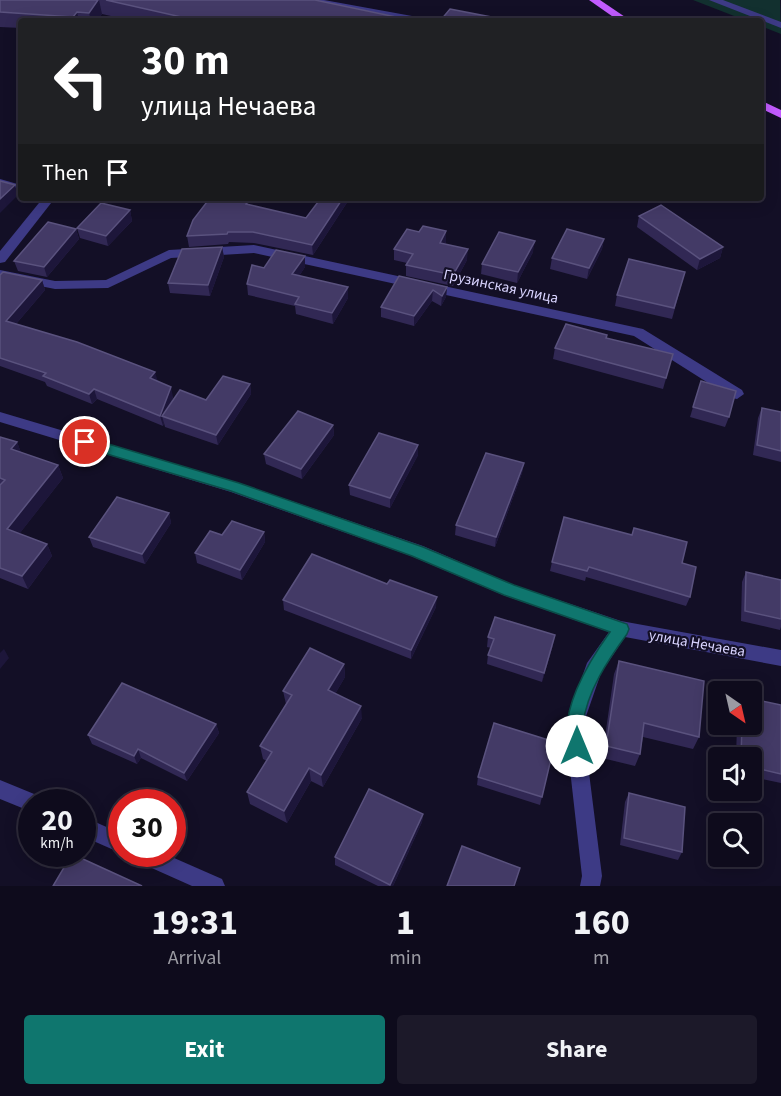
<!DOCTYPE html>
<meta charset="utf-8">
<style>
body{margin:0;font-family:"Source Sans 3",sans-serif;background:#1c1929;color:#f1f3f6;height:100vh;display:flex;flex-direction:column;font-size:22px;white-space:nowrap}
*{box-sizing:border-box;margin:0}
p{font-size:20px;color:#9b9ba3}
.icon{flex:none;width:33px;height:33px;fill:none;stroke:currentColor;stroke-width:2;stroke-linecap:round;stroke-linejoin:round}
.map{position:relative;height:886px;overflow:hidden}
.panel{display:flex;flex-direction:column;background:#0e0b1c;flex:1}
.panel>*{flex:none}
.top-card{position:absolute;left:18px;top:18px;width:746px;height:183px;border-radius:6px;box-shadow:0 3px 15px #0003,0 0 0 2px #2e2b3b;background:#202124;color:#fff;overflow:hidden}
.needle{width:39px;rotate:146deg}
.tools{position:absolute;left:708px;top:681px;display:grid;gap:12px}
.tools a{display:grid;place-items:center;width:54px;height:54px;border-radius:6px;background:#0e0b1c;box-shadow:0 3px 15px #0003,0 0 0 2px #2e2b3b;font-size:30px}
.speed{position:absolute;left:18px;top:789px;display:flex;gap:12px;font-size:30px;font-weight:700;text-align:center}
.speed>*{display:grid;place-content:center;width:78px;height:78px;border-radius:50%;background:#0e0b1c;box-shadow:0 3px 15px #0003,0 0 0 2px #2e2b3b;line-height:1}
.speed small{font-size:15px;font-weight:400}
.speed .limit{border:9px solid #d22;background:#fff;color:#111}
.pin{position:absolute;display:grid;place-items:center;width:51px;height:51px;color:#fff;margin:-26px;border:3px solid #fff;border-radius:50%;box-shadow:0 2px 6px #0007}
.me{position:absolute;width:66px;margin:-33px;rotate:0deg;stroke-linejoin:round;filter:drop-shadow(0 0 4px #0008)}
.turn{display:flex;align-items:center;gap:21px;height:126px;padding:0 24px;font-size:27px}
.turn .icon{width:78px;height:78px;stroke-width:2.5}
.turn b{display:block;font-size:42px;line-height:51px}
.then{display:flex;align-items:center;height:57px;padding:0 24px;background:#0003;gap:12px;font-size:22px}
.eta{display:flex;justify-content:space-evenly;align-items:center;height:102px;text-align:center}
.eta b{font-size:36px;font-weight:700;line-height:42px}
.cta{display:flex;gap:12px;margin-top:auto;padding:12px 24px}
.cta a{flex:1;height:69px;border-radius:6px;background:#0f766e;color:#fff;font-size:24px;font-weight:700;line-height:69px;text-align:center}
.cta a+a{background:#1c1929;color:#f1f3f6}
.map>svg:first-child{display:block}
.green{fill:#12302f}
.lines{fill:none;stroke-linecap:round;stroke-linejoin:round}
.minor{fill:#3d3a85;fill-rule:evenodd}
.major{fill:#c25bff;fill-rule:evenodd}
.wall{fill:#312854}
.shaded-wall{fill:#1d163a}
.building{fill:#433a66;stroke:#5a527e;stroke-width:1.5}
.route{fill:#0f766e;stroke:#0a4d48;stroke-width:1.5}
.labels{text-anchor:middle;stroke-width:4.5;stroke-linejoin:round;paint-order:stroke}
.street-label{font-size:15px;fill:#d9d4ff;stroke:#130f26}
</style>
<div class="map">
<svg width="781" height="886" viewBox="0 0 781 886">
<rect width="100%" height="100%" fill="#130f26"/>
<!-- green -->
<polygon class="green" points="693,0 780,0 781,34 761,26 760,21 747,21"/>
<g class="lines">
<!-- minor -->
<g class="minor">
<polygon points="303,0 324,0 423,18 428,21 407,21 308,3"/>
<polygon points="709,0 723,0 781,22 781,28"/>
<polygon points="0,179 21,185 21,193 0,187"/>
<polygon points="43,198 55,198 5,262 0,263 0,251"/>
<polygon points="254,245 643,329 742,390 744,394 737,399 732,398 634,336 254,253 171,258 108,288 55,289 0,278 0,270 55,281 106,280 169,250"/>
<polygon points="0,412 239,483 423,546 514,585 621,621 781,650 781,666 625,637 601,673 583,725 602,876 600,886 580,886 582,876 565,725 587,663 609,632 503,595 411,556 231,492 0,422"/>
<polygon points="0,780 39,796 41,802 32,802 32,812 0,799"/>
<polygon points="82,816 122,834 123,854 82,836"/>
<polygon points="133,854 165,854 222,879 225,886 192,886 136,861"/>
</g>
<!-- major -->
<g class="major">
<polygon points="589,0 600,0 631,21 619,21"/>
<polygon points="760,100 781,110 781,118 760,108"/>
</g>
</g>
<!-- wall -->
<g class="wall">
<polygon points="0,0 315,0 415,21 133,21 102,14 97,21 21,21 21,28 0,27"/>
<polygon points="321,198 348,198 348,201 313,255 254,243 229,242 228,244 189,247 187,236 248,201 248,205 306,218"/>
<polygon points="130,210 132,221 108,246 80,238 77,228"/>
<polygon points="639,216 723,247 720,258 697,270 637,227"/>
<polygon points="76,229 79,239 47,277 18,271 14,261"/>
<polygon points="604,239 602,249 587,279 550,269 552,258"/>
<polygon points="446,242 445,244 467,260 453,286 406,276 406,265 407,263 394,260 394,249"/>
<polygon points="222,247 224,257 210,296 170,293 168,283"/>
<polygon points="533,252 517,283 481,274 482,264"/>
<polygon points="305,267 299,276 348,298 333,324 296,314 295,306 248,295 247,284 264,268"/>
<polygon points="685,272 672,319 615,306 617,295"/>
<polygon points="0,275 42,280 45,290 16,324 158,381 173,397 171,403 206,400 250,384 251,394 218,445 165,427 164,423 163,426 97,399 92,404 47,386 45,382 0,366"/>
<polygon points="399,276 447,287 446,297 441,306 432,301 414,326 381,317 381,307"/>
<polygon points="606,338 673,354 663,389 553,359 555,348"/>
<polygon points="701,381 729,417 725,427 690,417"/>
<polygon points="762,408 781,412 781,462 753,455 758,418"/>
<polygon points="333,425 334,435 302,479 266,464 264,454"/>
<polygon points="0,437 17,442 21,453 58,465 63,478 19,534 47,544 52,556 28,589 0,578"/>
<polygon points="418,445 418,455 390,508 350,495 349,485"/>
<polygon points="524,463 522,473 495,547 455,535 456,525"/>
<polygon points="169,513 171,523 145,564 93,547 89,537"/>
<polygon points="264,532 265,542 242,580 197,563 195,553 222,535"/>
<polygon points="552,562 682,563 690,597 686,606 586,577 585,581 550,571"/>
<polygon points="746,572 781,580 781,627 780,630 741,621 742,582"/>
<polygon points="283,600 436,607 411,659 284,610"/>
<polygon points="488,637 553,645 542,682 487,664 488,655 491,648 487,647"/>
<polygon points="619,661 699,737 693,749 643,737 640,754 635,766 602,758 614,674"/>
<polygon points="344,664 345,677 335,694 362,718 323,787 311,781 287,823 250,804 247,792 267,761 263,759 260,746 286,704 283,691"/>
<polygon points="781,705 781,783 752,777 752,758 736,758 737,724 752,724"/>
<polygon points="216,724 219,733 187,781 141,758 137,764 92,744 88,735"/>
<polygon points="555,742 540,805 477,785 478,777"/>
<polygon points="629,793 682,852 678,860 620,845 625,802"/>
<polygon points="423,814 422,822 393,886 378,886 335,865 335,857"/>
</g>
<!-- shaded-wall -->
<g class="shaded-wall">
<polygon points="98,0 99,0 102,14 97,21 91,21 89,13"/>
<polygon points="77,12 79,21 74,21 73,17"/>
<polygon points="15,185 18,195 0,213 0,199"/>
<polygon points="343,198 348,198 348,201 313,255 312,245"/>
<polygon points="130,210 132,221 108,246 106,236"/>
<polygon points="76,229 79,239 47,277 44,267"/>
<polygon points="446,231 446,242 439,253 440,243"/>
<polygon points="604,239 602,249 587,279 589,268"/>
<polygon points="535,241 533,252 517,283 518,272"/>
<polygon points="222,247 224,257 210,296 208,285"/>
<polygon points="723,247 720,258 697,270 700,259"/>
<polygon points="468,249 467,260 453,286 453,275"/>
<polygon points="305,256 305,267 293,285 292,274"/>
<polygon points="42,280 45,290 10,331 6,321"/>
<polygon points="348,287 348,298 333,324 332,313"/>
<polygon points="447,287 446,297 441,306 442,296"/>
<polygon points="433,290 432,301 414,326 414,316"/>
<polygon points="155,372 158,382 150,378"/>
<polygon points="250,384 251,394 218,445 216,435"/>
<polygon points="171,387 173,397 166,417 162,416 164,423 163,426 160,416"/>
<polygon points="94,389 97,399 92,404 89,394"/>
<polygon points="333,425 334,435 302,479 301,469"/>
<polygon points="17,442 22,455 11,449"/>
<polygon points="418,445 418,455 390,508 390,498"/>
<polygon points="524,463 522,473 495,547 496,537"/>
<polygon points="58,465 63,478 13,542 7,529"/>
<polygon points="169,513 171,523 145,564 142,554"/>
<polygon points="264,532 265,542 242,580 240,570"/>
<polygon points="47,544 52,556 28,589 22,576"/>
<polygon points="437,597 436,607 411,659 411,650"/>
<polygon points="555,635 553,645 542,682 544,673"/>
<polygon points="4,649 9,658 0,669 0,653"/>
<polygon points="344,664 345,677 330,703 328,690"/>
<polygon points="361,706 362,718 323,787 321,775"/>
<polygon points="216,724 219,733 187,781 184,773"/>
<polygon points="138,749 141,758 137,764 134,756"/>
<polygon points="309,768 311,781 287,823 284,811"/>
<polygon points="423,814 422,822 393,886 390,886"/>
</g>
<!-- building -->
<g class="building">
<polygon points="0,0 98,0 89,13 77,12 73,17 0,12"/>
<polygon points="106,0 315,0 415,21 199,21"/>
<polygon points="450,9 512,21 440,21"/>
<polygon points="0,181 15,185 0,199"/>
<polygon points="210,198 233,198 248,201 246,204 306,218 321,198 343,198 312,245 253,232 228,232 227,234 187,236 193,220"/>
<polygon points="101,203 130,210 106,236 77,228"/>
<polygon points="661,205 723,247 700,259 639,216"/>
<polygon points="48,222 76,229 44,267 14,261"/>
<polygon points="423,226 446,231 440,243 468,249 453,275 406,265 413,254 394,249 407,229 419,232"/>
<polygon points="567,229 604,239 589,268 552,258"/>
<polygon points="499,232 535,241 518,272 482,264"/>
<polygon points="222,247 208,285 168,283 182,249"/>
<polygon points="276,250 305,256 292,274 348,287 332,313 295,304 299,297 247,284 252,265 264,268"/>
<polygon points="629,259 685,272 674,308 617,295"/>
<polygon points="3,272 42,280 6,321 77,342 155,372 150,378 171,387 160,416 94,389 89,394 43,376 46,373 0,358 0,275"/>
<polygon points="399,276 447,287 442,296 433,290 414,316 381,307"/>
<polygon points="566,324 607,335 606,338 673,354 666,378 555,348"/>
<polygon points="223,376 250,384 216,435 162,416 180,390 206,400"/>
<polygon points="701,381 736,391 729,417 693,407"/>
<polygon points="762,408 781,412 781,451 757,445"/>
<polygon points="298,411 333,425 301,469 264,454"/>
<polygon points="379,433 418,445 390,498 349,485"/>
<polygon points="0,437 17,442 11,449 58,465 7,529 47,544 22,576 0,568 0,485 5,480 0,478"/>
<polygon points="486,453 524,463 496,537 456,525"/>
<polygon points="117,497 169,513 142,554 89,537"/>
<polygon points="564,517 632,535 634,528 687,542 682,563 696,567 690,597 589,567 587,571 552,562"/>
<polygon points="232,521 264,532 240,570 195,553 210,531 222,535"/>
<polygon points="312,554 387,584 390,580 437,597 411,650 283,600"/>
<polygon points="746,572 781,580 781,619 745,611"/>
<polygon points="495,617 555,635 544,673 488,655 494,639 488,637"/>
<polygon points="310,648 344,664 328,690 361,706 321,775 309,768 284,811 247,792 272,752 260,746 292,695 283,691"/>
<polygon points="619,661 704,681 699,737 644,723 640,754 606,746"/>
<polygon points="122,683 216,724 184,773 138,749 134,756 88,735"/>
<polygon points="752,699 781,705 781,774 752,767 752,758 741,758 742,724 752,724"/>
<polygon points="494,723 555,742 542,797 478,777"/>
<polygon points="369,789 423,814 390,885 335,857"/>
<polygon points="629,793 685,807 682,852 624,838"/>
<polygon points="462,846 520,868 514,886 447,886"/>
<polygon points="72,854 142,886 53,886"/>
</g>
<!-- route -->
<path class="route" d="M85 437 239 483 423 547 514 585 627 624 629 629 627 634C608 660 587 691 583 724 581 734 587 742 583 752L577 754 571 752C555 716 589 661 610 632L504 595 412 556 231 491 80 446 78 442Z"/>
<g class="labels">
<!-- street labels -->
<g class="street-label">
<text transform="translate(501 286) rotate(12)" y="5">Грузинская улица</text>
<text transform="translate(697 643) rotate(10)" y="5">улица Нечаева</text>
</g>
</g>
</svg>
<div class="tools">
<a><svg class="needle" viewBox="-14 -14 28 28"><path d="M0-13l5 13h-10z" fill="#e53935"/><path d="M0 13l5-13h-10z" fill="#9b9ba3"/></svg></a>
<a><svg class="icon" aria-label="sound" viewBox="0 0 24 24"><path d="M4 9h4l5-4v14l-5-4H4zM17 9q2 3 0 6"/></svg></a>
<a><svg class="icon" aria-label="search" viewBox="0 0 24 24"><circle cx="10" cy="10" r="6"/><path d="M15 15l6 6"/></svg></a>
</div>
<div class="speed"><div>20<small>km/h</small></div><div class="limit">30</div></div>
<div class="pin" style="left:85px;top:442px;background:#d93025"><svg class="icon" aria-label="arrive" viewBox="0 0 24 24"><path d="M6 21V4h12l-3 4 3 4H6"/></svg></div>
<svg class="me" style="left:577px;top:746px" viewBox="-20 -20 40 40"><circle r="19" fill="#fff"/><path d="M0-13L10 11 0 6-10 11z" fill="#0f766e"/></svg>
<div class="top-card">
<div class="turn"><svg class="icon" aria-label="left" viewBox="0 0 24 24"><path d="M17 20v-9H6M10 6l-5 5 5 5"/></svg><div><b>30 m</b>улица Нечаева</div></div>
<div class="then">Then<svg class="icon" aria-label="arrive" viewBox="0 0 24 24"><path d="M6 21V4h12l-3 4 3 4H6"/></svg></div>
</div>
</div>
<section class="panel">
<div class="eta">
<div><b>19:31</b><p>Arrival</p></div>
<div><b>1</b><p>min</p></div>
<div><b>160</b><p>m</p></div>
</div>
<div class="cta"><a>Exit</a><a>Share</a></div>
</section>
